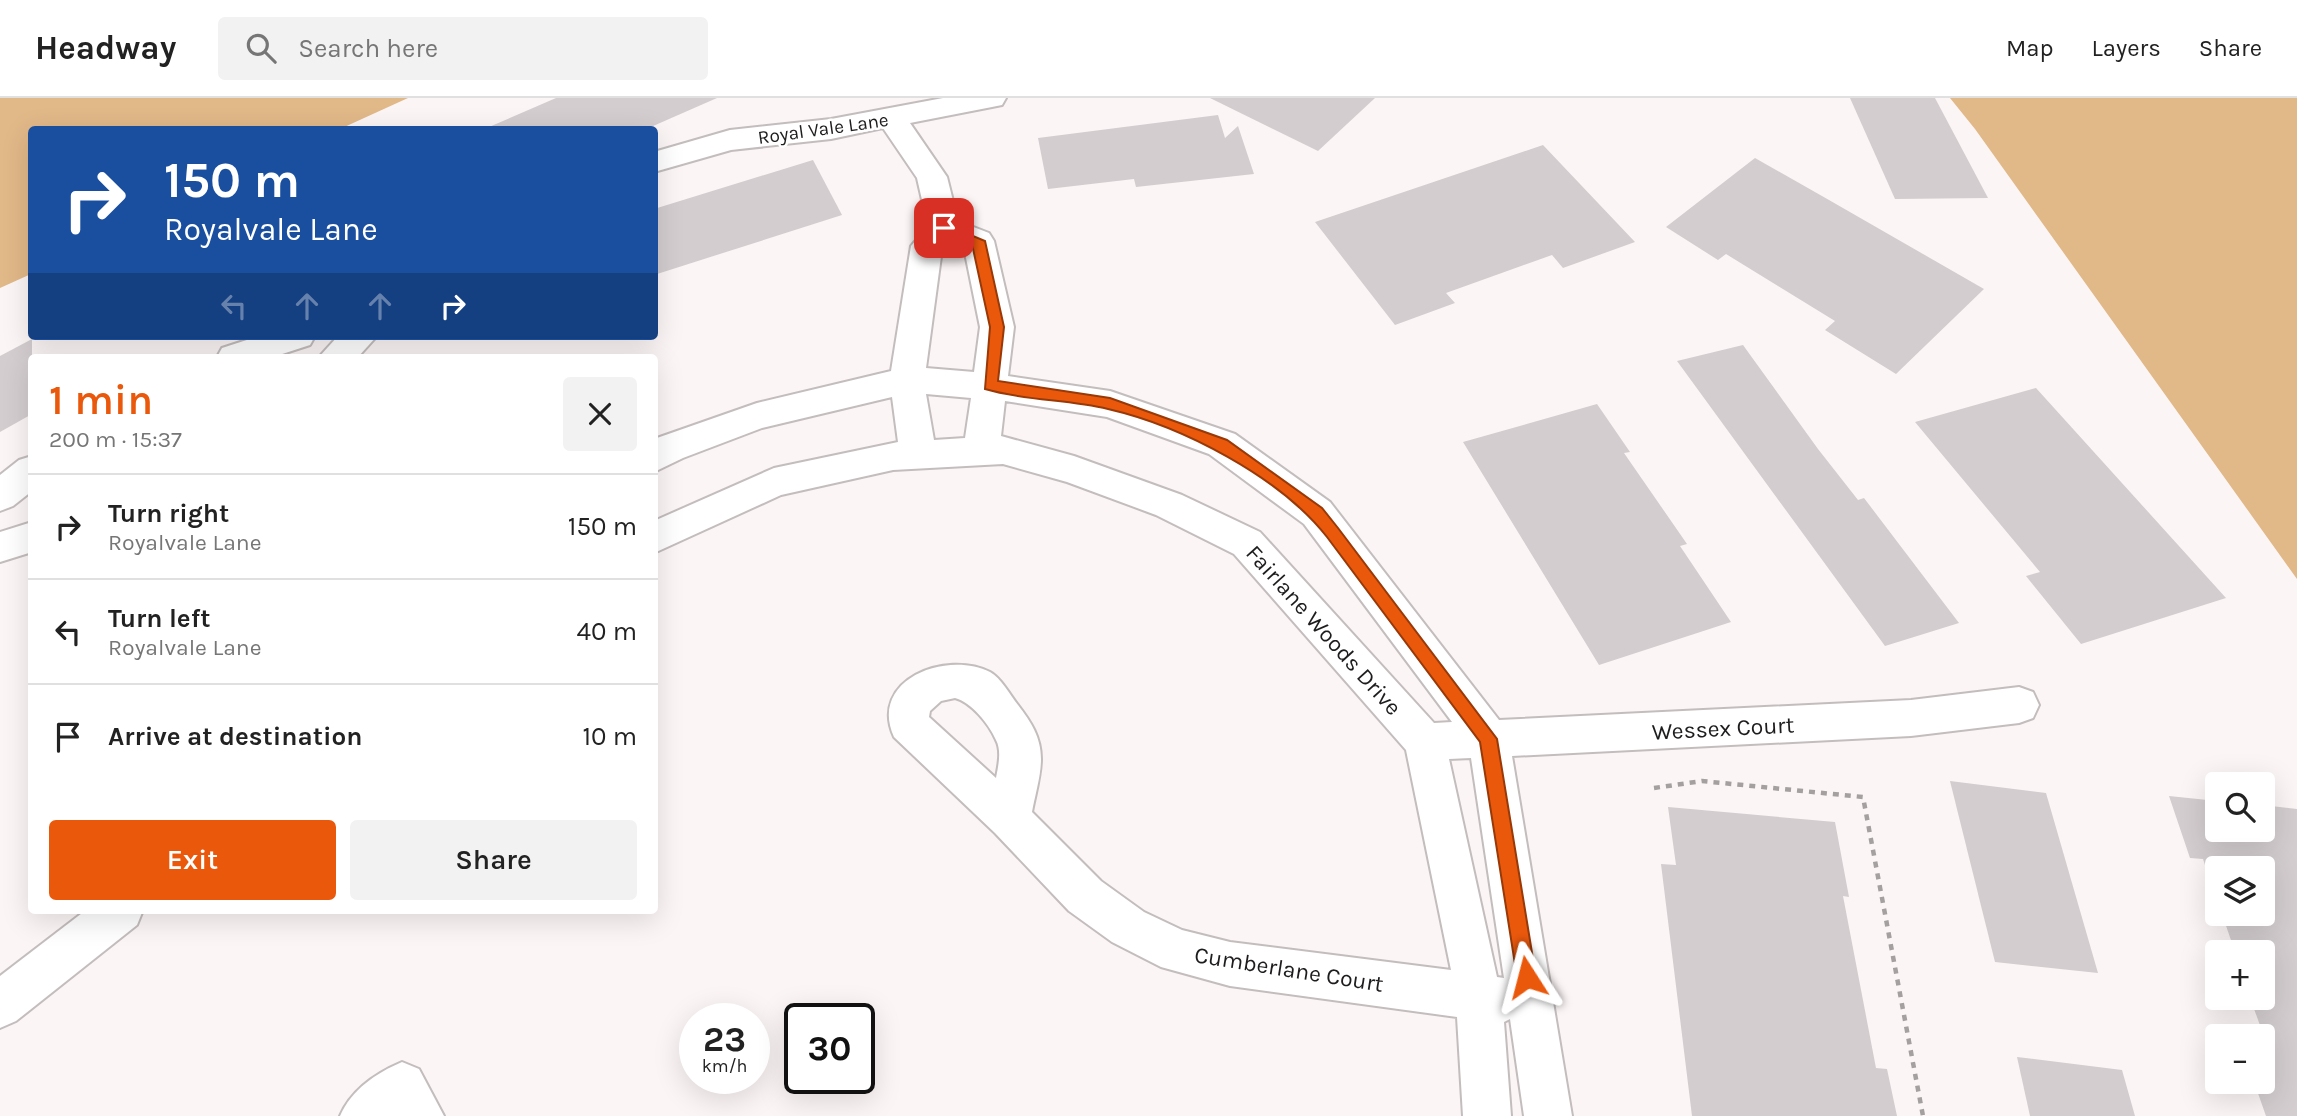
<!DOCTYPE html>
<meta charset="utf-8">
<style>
body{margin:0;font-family:Karla,sans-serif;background:#f2f2f2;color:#222;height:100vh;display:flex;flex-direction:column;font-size:26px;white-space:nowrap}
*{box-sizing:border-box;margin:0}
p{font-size:23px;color:#767676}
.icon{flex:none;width:38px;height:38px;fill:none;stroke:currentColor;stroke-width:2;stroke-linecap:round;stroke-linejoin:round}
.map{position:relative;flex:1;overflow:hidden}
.details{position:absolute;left:28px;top:256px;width:630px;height:560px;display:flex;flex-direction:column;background:#fff;border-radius:7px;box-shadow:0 7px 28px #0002}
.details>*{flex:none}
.banner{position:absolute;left:28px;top:28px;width:630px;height:214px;border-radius:7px;box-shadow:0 7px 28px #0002;background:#1a4fa0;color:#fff;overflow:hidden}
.tools{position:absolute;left:2205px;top:674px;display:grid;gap:14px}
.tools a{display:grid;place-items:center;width:70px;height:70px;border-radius:7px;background:#fff;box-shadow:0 7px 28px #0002;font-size:35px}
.speed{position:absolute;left:679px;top:905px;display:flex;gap:14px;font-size:35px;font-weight:700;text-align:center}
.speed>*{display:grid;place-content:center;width:91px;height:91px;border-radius:50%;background:#fff;box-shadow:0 7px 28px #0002;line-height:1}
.speed small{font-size:18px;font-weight:400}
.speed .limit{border:4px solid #111;border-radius:10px;background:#fff;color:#111}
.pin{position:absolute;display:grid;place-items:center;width:60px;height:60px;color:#fff;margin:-30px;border-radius:14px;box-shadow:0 4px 10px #0006}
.me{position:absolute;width:77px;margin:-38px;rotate:351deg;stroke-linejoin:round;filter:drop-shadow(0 0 5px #0008)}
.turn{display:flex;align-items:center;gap:24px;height:147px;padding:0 21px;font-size:32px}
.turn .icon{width:91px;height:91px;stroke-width:2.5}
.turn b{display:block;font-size:49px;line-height:60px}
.lanes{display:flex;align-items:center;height:66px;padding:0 21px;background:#0003;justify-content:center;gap:35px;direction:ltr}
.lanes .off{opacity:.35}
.round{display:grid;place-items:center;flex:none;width:74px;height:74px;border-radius:7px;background:#f2f2f2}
.overview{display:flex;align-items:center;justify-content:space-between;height:119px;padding:0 21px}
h1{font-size:42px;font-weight:600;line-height:52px;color:#ea580c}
.cta{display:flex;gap:14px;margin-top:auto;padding:14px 21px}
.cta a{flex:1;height:80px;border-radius:7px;background:#ea580c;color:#fff;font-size:28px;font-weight:600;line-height:80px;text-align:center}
.cta a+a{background:#f2f2f2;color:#222}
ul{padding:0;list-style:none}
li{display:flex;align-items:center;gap:21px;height:105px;padding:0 21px;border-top:2px solid #e0e0e0}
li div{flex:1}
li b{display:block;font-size:26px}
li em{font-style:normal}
header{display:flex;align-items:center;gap:42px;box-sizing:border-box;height:98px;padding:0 35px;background:#fff;border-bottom:2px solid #e0e0e0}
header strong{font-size:33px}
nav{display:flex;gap:38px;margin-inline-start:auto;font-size:24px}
.search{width:490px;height:63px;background:#f2f2f2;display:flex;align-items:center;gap:18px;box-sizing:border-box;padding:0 24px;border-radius:7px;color:#767676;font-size:26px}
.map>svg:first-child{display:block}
.forest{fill:#e1b888}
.building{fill:#d3cdcf}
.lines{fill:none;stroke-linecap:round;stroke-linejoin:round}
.minor-casing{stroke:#c4bdbd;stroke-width:4}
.path{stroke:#a5a0a0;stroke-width:4.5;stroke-dasharray:6 6;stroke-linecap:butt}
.minor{fill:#fff;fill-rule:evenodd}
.route{fill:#ea580c;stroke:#983908;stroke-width:2}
.labels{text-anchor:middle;stroke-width:5;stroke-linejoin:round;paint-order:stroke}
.far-street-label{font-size:19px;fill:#1e1c1c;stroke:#fff}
.street-label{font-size:23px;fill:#1e1c1c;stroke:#fff}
</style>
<header>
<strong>Headway</strong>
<div class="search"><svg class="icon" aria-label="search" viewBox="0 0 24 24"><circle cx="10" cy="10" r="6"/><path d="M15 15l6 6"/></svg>Search here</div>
<nav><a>Map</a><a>Layers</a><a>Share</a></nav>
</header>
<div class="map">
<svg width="2297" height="1018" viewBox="0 0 2297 1018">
<rect width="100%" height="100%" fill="#fcf5f5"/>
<!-- forest -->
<g class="forest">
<polygon points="0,0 408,0 340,31 32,32 31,176 0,190"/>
<polygon points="1950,0 2297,0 2297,481 1975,31"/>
</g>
<!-- building -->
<g class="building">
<polygon points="556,0 717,0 644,32 482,32"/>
<polygon points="1210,0 1375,0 1318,53"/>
<polygon points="1850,0 1935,0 1988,100 1895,101"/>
<polygon points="1218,17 1225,40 1238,28 1254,76 1136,89 1134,81 1048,91 1038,40"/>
<polygon points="1543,47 1635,144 1563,170 1552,157 1446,195 1455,205 1395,227 1315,124"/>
<polygon points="1755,60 1829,102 1984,191 1896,276 1825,232 1835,223 1726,156 1718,162 1666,129"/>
<polygon points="813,62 842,117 654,177 654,111"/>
<polygon points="32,241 32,316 0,334 0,258"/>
<polygon points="1743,247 1818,351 1858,402 1864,400 1959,525 1885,548 1677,263"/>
<polygon points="2036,290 2226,500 2081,546 2026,478 2040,474 1915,324"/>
<polygon points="1597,306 1630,354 1624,355 1687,446 1680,448 1731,524 1599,567 1463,344"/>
<polygon points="1950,683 2046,695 2098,875 1995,864"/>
<polygon points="2169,698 2217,703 2217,732 2263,732 2263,707 2297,711 2297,1018 2266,1018 2254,984 2263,984 2263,938 2239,938 2235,927 2261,930 2250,900 2263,900 2263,854 2235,854 2222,816 2263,816 2263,770 2217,770 2217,803 2203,761 2190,760"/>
<polygon points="1668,709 1835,724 1849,799 1843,798 1876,970 1887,971 1897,1018 1692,1018 1661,766 1676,767"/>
<polygon points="2017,959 2122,972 2135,1018 2030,1018"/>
</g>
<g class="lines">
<!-- minor casing -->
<g class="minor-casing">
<g id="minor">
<path d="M943 0H1006L1002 7 992 9 910 25 947 79 958 123 989 135 994 143 1014 229 1008 278 1110 293 1235 336 1330 404 1499 622 1911 602 2019 589 2033 594 2039 607 2033 620 2019 625 1911 638 1512 658 1572 1018H1524L1510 921 1504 924 1511 1018H1463L1457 919 1230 888 1161 869 1112 844 1069 813 995 735 894 639C868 582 946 552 990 574 1001 580 1010 597 1018 607 1031 624 1041 639 1041 661 1041 678 1035 697 1032 714L1101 783 1144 814 1182 832 1230 844 1451 872 1406 652 1234 456 1156 417 1067 384 1003 366 893 372 781 397 654 455V423L774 370 898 344 892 299 762 330 683 360 654 374V342L657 340 757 305 891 273 911 148 928 128 917 80 883 30 831 41 731 52 654 74V54L730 32 831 21ZM949 144 964 150 980 229 974 274 926 270 942 151ZM926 296 971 300 965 340 934 342ZM1005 303 1107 319 1209 356 1304 426 1452 624 1434 625 1260 434 1182 397 1074 358 1001 338ZM955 600C971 604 989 626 996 642 1002 653 998 669 996 680L929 619 930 613 941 603ZM1471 660 1504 880 1497 879 1449 661Z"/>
<polygon points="259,238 315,238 310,247 273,259 217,259 222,250"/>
<polygon points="338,238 377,238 358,259 319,259"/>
<polygon points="32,358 32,393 13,408 0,413 0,377 19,362"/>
<polygon points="32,424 32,454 0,464 0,434"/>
<polygon points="86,812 143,812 137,827 16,923 0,930 0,878"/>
<path d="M402 964 419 971 444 1018H340C351 992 376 975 402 964Z"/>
</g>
</g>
<!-- path -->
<polyline class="path" points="1654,690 1702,683 1863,699 1923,1018"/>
<!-- minor -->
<use href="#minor" class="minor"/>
</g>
<!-- route -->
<path class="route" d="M944 126 985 143 1004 229 998 283 1110 300 1227 342 1322 410 1338 430 1497 641 1536 879 1533 886 1527 889 1520 886 1517 879 1480 644 1327 439C1280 379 1182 328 1108 311 1068 301 1025 303 985 291L990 229 972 146 940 134 938 130Z"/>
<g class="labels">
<!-- far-street labels -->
<g class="far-street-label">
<text transform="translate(823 30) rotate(-8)" y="7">Royal Vale Lane</text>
</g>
<!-- street labels -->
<g class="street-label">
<text transform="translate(1324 532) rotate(48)" y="8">Fairlane Woods Drive</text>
<text transform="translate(1723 630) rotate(-3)" y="8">Wessex Court</text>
<text transform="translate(1289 871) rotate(9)" y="8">Cumberlane Court</text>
</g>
</g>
</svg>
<div class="tools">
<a><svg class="icon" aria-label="search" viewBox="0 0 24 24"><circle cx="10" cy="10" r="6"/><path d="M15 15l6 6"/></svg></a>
<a><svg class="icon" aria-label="layers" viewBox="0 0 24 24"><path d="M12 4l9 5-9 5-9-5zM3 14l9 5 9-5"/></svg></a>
<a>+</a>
<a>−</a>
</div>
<div class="speed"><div>23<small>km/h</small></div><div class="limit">30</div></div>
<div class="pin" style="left:944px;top:130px;background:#d93025"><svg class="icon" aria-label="arrive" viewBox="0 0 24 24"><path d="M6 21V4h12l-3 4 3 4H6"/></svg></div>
<svg class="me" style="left:1527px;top:879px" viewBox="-20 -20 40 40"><path d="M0-17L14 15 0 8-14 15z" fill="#ea580c" stroke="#fff" stroke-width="4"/></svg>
<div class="banner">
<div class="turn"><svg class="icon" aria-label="right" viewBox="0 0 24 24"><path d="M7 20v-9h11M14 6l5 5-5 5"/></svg><div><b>150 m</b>Royalvale Lane</div></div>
<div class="lanes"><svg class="icon off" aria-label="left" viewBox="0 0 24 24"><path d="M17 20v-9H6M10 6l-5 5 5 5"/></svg><svg class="icon off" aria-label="ahead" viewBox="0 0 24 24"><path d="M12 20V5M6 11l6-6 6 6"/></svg><svg class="icon off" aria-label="ahead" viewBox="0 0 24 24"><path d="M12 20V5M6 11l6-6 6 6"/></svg><svg class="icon" aria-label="right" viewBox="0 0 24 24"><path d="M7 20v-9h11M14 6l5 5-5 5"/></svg></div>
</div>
<section class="details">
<div class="overview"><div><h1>1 min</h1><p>200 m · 15:37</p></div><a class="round"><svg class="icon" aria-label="close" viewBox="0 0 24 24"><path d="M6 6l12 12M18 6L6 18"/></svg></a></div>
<ul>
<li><svg class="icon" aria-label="right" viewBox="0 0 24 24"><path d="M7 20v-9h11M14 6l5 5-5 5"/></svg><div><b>Turn right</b><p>Royalvale Lane</p></div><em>150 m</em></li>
<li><svg class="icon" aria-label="left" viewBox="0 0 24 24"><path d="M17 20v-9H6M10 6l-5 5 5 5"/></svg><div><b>Turn left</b><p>Royalvale Lane</p></div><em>40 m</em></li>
<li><svg class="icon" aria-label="arrive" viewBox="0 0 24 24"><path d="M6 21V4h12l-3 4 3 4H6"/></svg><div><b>Arrive at destination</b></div><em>10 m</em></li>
</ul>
<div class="cta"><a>Exit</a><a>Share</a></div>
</section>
</div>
